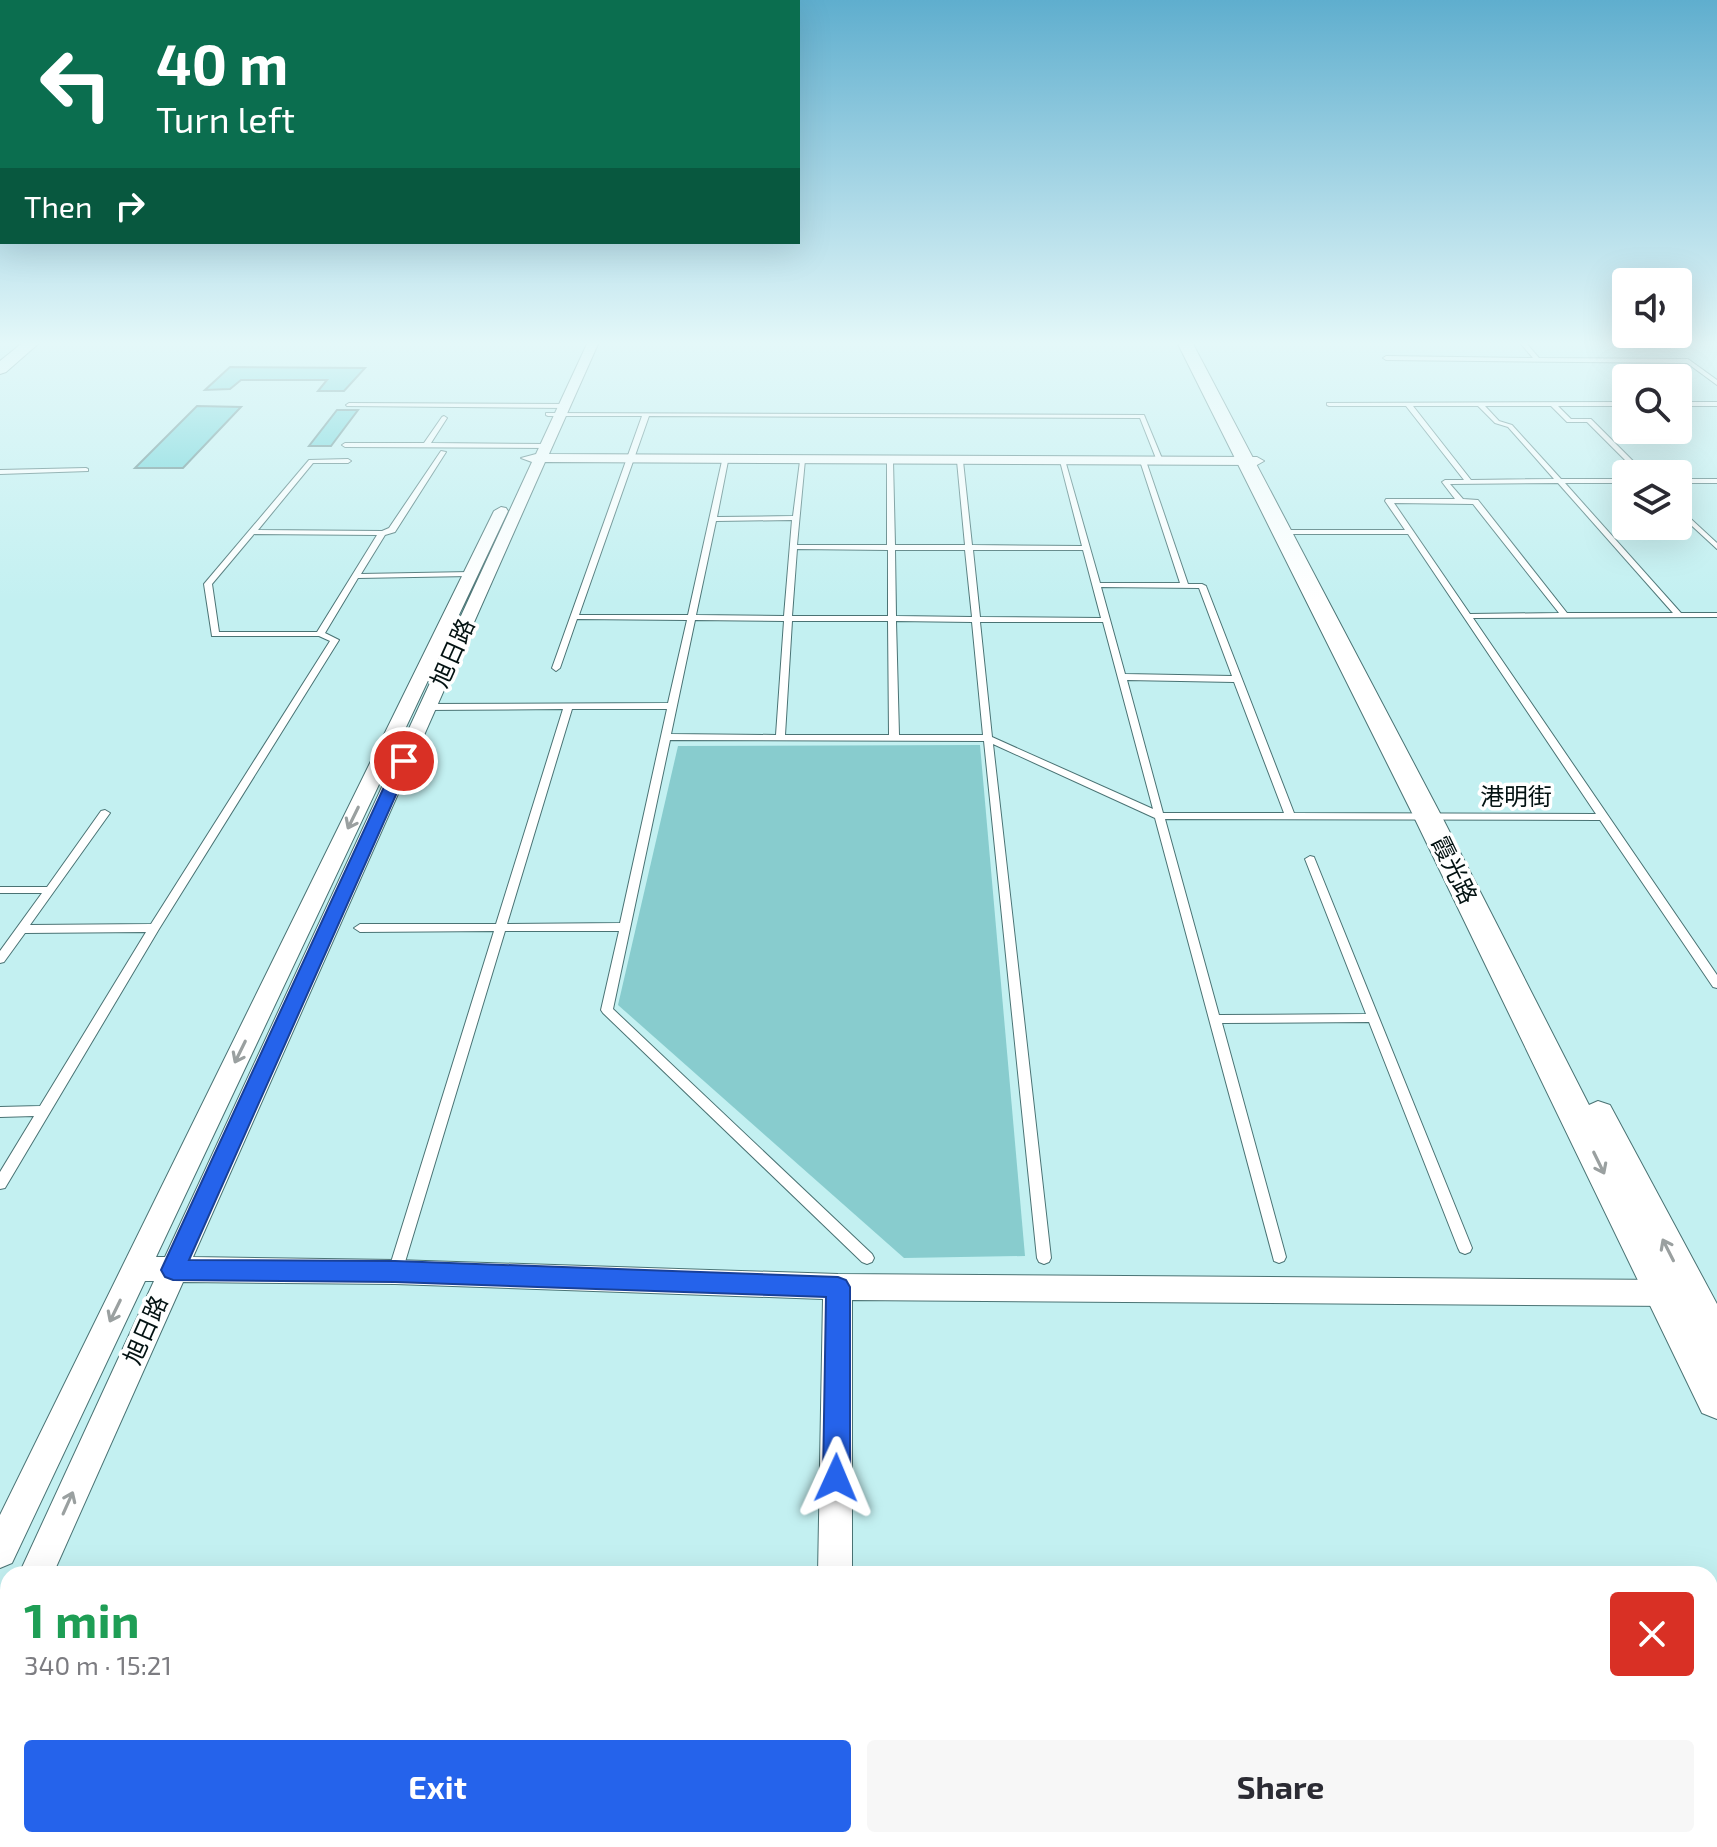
<!DOCTYPE html>
<meta charset="utf-8">
<style>
body{margin:0;font-family:"Exo 2","Noto Sans SC",sans-serif;background:#f7f7f7;color:#2b2b33;height:100vh;display:flex;flex-direction:column;font-size:30px;white-space:nowrap}
*{box-sizing:border-box;margin:0}
p{font-size:26px;color:#7c7c81}
.icon{flex:none;width:44px;height:44px;fill:none;stroke:currentColor;stroke-width:2;stroke-linecap:round;stroke-linejoin:round}
.map{position:relative;flex:1;overflow:hidden}
.panel{position:absolute;left:0px;top:1566px;width:1718px;height:282px;display:flex;flex-direction:column;background:#fff;border-radius:24px 24px 0 0;box-shadow:0 8px 32px #0002}
.panel>*{flex:none}
.top-card{position:absolute;left:0px;top:0px;width:800px;height:244px;box-shadow:0 8px 32px #0002;background:#0b6e4f;color:#fff;overflow:hidden}
.buttons{position:absolute;left:1612px;top:268px;display:grid;gap:16px}
.buttons a{display:grid;place-items:center;width:80px;height:80px;border-radius:8px;background:#fff;box-shadow:0 8px 32px #0002;font-size:40px}
.pin{position:absolute;display:grid;place-items:center;width:68px;height:68px;color:#fff;margin:-34px;border:4px solid #fff;border-radius:50%;box-shadow:0 2px 8px #0007}
.me{position:absolute;width:88px;margin:-44px;rotate:1deg;stroke-linejoin:round;filter:drop-shadow(0 0 6px #0008)}
.turn{display:flex;align-items:center;gap:28px;height:168px;padding:0 24px;font-size:36px}
.turn .icon{width:104px;height:104px;stroke-width:2.5}
.turn b{display:block;font-size:56px;line-height:68px}
.then{display:flex;align-items:center;height:76px;padding:0 24px;background:#0003;gap:16px;font-size:30px}
.round{display:grid;place-items:center;flex:none;width:84px;height:84px;border-radius:8px;background:#f7f7f7}
.overview{display:flex;align-items:center;justify-content:space-between;height:136px;padding:0 24px}
h1{font-size:48px;font-weight:700;line-height:60px;color:#1e9e55}
.cta{display:flex;gap:16px;margin-top:auto;padding:16px 24px}
.cta a{flex:1;height:92px;border-radius:8px;background:#2563eb;color:#fff;font-size:32px;font-weight:700;line-height:92px;text-align:center}
.cta a+a{background:#f7f7f7;color:#2b2b33}
.map>svg:first-child{display:block}
.green{fill:#88ccce}
.building{fill:#67d2d6;stroke:#5c8586;stroke-width:2}
.lines{fill:none;stroke-linecap:round;stroke-linejoin:round}
.lane-casing{stroke:#4a7374;stroke-width:2}
.street-casing{stroke:#4a7374;stroke-width:2}
.secondary-casing{stroke:#4a7374;stroke-width:2}
.lane{fill:#fff;fill-rule:evenodd}
.street{fill:#fff;fill-rule:evenodd}
.secondary{fill:#fff;fill-rule:evenodd}
.oneway{stroke:#9aa0a0}
.route{fill:#2563eb;stroke:#184099;stroke-width:2}
.labels{text-anchor:middle;stroke-width:7;stroke-linejoin:round;paint-order:stroke}
.street-label{font-size:24px;fill:#031212;stroke:#fff}
</style>
<div class="map">
<svg width="1717" height="1847" viewBox="0 0 1717 1847">
<rect width="100%" height="100%" fill="#c3f0f1"/>
<!-- green -->
<polygon class="green" points="980,745 1025,1256 904,1258 618,1005 678,746"/>
<!-- building -->
<g class="building">
<polygon points="230,367 365,368 344,391 318,391 327,380 241,380 230,389 205,390"/>
<polygon points="197,406 241,407 183,468 135,468"/>
<polygon points="337,410 358,410 331,446 309,446"/>
</g>
<g class="lines">
<!-- lane casing -->
<g class="lane-casing">
<g id="lane">
<polygon points="1521,344 1527,344 1539,358 1688,359 1717,380 1717,385 1687,363 1386,360 1383,358 1386,356 1533,358"/>
<path d="M1626 402V406H1558L1571 419H1591L1646 474H1639L1587 422H1567L1551 406H1485L1499 421 1512 425 1561 479H1626V483H1565L1681 613H1717V617L1473 618 1717 975V988L1713 987 1600 820 1165 819 1219 1015 1366 1014 1305 859 1310 856 1314 857 1472 1248 1470 1252 1465 1254 1460 1252 1458 1248 1369 1022 1222 1023 1286 1257 1284 1261 1279 1263 1274 1261 1155 818 993 744 1051 1258 1049 1262 1044 1264 1039 1262 1037 1258 984 741 670 740 613 1009 872 1254 874 1258 872 1262 867 1264 862 1262 603 1013 601 1010 619 931H505L402 1272 400 1276 395 1278 390 1276 388 1272 494 931 360 932 354 928 360 924H496L563 709 424 710 419 707 424 704 668 703 687 620 577 619 560 668 556 671 552 668 642 416H548L546 415V413L1144 415 1163 461 1162 462 1157 461 1140 418 649 416 579 615H688L722 461 725 459 728 461 717 517 793 516 800 461 805 460 797 545H887V461L890 459 893 461 895 545H965L957 461 960 459 963 461 972 545 1082 546 1060 461 1065 460 1100 583H1180L1140 461 1143 459 1146 461 1188 584H1202L1206 586 1294 813 1596 814 1408 534H1284L1280 532 1284 530H1405L1385 501 1386 499H1455L1442 482 1445 480H1464L1406 406H1329L1327 405V403ZM1413 406H1478L1495 423 1508 427 1554 479 1471 480ZM1558 483 1673 613H1567L1478 500 1463 499 1450 484ZM1394 503 1473 504 1559 613 1470 614ZM792 520 784 616 696 615 716 521ZM797 549 888 550V616H792ZM895 550H965L972 617 896 616ZM973 550H1083L1101 618 980 617ZM1101 587 1199 588 1232 676 1125 674ZM695 620 784 621 776 735 671 734ZM792 621H888L889 735H785ZM896 621 972 622 983 735H899ZM980 622H1103L1153 809 992 737ZM1127 680 1234 682 1284 813H1163ZM572 709H667L620 923 507 924Z"/>
<rect x="1678" y="402" width="39" height="4"/>
<polygon points="349,403 565,404 568,406 565,408 347,406 346,405"/>
<polygon points="444,416 447,418 431,443 547,444 550,446 547,448 345,447 342,445 345,443 424,443 442,417"/>
<path d="M441 451 446 452 395 532 385 535 361 574 470 572 474 574 470 576 358 578 325 633 339 640 159 929 5 1188 0 1189V1172L34 1116 0 1117V1107L40 1106 146 932 25 933 4 962 0 963V951L42 893H0V887H47L101 811 105 810 110 813 30 925 151 924 330 641 319 636H212L204 584 309 460 348 459 351 461 348 463H313L258 530 382 531 389 528ZM254 534 377 535 317 632H219L212 584Z"/>
<polygon points="86,468 88,469 88,471 0,474 0,470"/>
<rect x="1678" y="479" width="39" height="4"/>
<polygon points="1678,507 1717,543 1717,549 1678,513"/>
</g>
</g>
<!-- street casing -->
<g class="street-casing">
<g id="street">
<polygon points="587,344 598,344 549,454 1257,457 1264,461 1257,465 545,462 193,1257 395,1260 838,1274 1673,1280 1683,1284 1687,1293 1683,1302 1673,1306 852,1300 852,1574 818,1574 823,1299 395,1284 183,1282 53,1574 19,1574 154,1281 145,1281 12,1563 0,1568 0,1515 494,511 501,507 506,508 508,511 156,1257 165,1257 532,462 521,458 536,454"/>
<polygon points="8,1619 8,1669 0,1673 0,1623"/>
<rect x="1710" y="1706" width="7" height="36"/>
<polygon points="814,1840 852,1840 853,1847 813,1847"/>
</g>
</g>
<!-- secondary casing -->
<g class="secondary-casing">
<g id="secondary">
<polygon points="21,344 38,344 6,372 0,374 0,361"/>
<polygon points="1178,344 1193,344 1442,817 1589,1105 1598,1101 1610,1105 1717,1304 1717,1419 1702,1413 1414,817"/>
<rect x="0" y="1664" width="8" height="50"/>
<rect x="0" y="1719" width="8" height="50"/>
</g>
</g>
<!-- lane -->
<use href="#lane" class="lane"/>
<!-- street -->
<use href="#street" class="street"/>
<!-- secondary -->
<use href="#secondary" class="secondary"/>
</g>
<!-- one-way arrows -->
<defs><path id="oneway-shaft" d="M-6 0H5M1.5-3L5.5 0L1.5 3" fill="none" stroke-width="1.6" stroke-linecap="round" stroke-linejoin="round" transform="scale(2)"/></defs>
<g class="oneway">
<use href="#oneway-shaft" transform="translate(353 818) rotate(116)"/>
<use href="#oneway-shaft" transform="translate(240 1052) rotate(116)"/>
<use href="#oneway-shaft" transform="translate(1599 1163) rotate(64)"/>
<use href="#oneway-shaft" transform="translate(1668 1250) rotate(-117)"/>
<use href="#oneway-shaft" transform="translate(115 1311) rotate(116)"/>
<use href="#oneway-shaft" transform="translate(68 1503) rotate(-66)"/>
</g>
<!-- sky -->
<linearGradient id="sky" x2="0" y2="1"><stop stop-color="#5faece"/><stop offset="0.57" stop-color="#e4f8f9"/><stop offset="1" stop-color="#e4f8f9" stop-opacity="0"/></linearGradient>
<rect width="1717" height="602" fill="url(#sky)"/>
<!-- route -->
<polygon class="route" points="404,756 411,761 189,1260 395,1261 838,1277 846,1280 850,1287 850,1478 846,1488 836,1491 827,1488 823,1478 826,1297 395,1282 173,1280 165,1277 161,1270 396,761"/>
<g class="labels">
<!-- street labels -->
<g class="street-label">
<text transform="translate(453 653) rotate(-66)" y="8">旭日路</text>
<text x="1516" y="805">港明街</text>
<text transform="translate(1454 870) rotate(64)" y="8">霞光路</text>
<text transform="translate(146 1330) rotate(-66)" y="8">旭日路</text>
</g>
</g>
</svg>
<div class="buttons">
<a><svg class="icon" aria-label="sound" viewBox="0 0 24 24"><path d="M4 9h4l5-4v14l-5-4H4zM17 9q2 3 0 6"/></svg></a>
<a><svg class="icon" aria-label="search" viewBox="0 0 24 24"><circle cx="10" cy="10" r="6"/><path d="M15 15l6 6"/></svg></a>
<a><svg class="icon" aria-label="layers" viewBox="0 0 24 24"><path d="M12 4l9 5-9 5-9-5zM3 14l9 5 9-5"/></svg></a>
</div>
<div class="pin" style="left:404px;top:761px;background:#d93025"><svg class="icon" aria-label="arrive" viewBox="0 0 24 24"><path d="M6 21V4h12l-3 4 3 4H6"/></svg></div>
<svg class="me" style="left:836px;top:1478px" viewBox="-20 -20 40 40"><path d="M0-17L14 15 0 8-14 15z" fill="#2563eb" stroke="#fff" stroke-width="4"/></svg>
<div class="top-card">
<div class="turn"><svg class="icon" aria-label="left" viewBox="0 0 24 24"><path d="M17 20v-9H6M10 6l-5 5 5 5"/></svg><div><b>40 m</b>Turn left</div></div>
<div class="then">Then<svg class="icon" aria-label="right" viewBox="0 0 24 24"><path d="M7 20v-9h11M14 6l5 5-5 5"/></svg></div>
</div>
<section class="panel">
<div class="overview"><div><h1>1 min</h1><p>340 m · 15:21</p></div><a class="round" style="background:#d93025;color:#fff"><svg class="icon" aria-label="close" viewBox="0 0 24 24"><path d="M6 6l12 12M18 6L6 18"/></svg></a></div>
<div class="cta"><a>Exit</a><a>Share</a></div>
</section>
</div>
